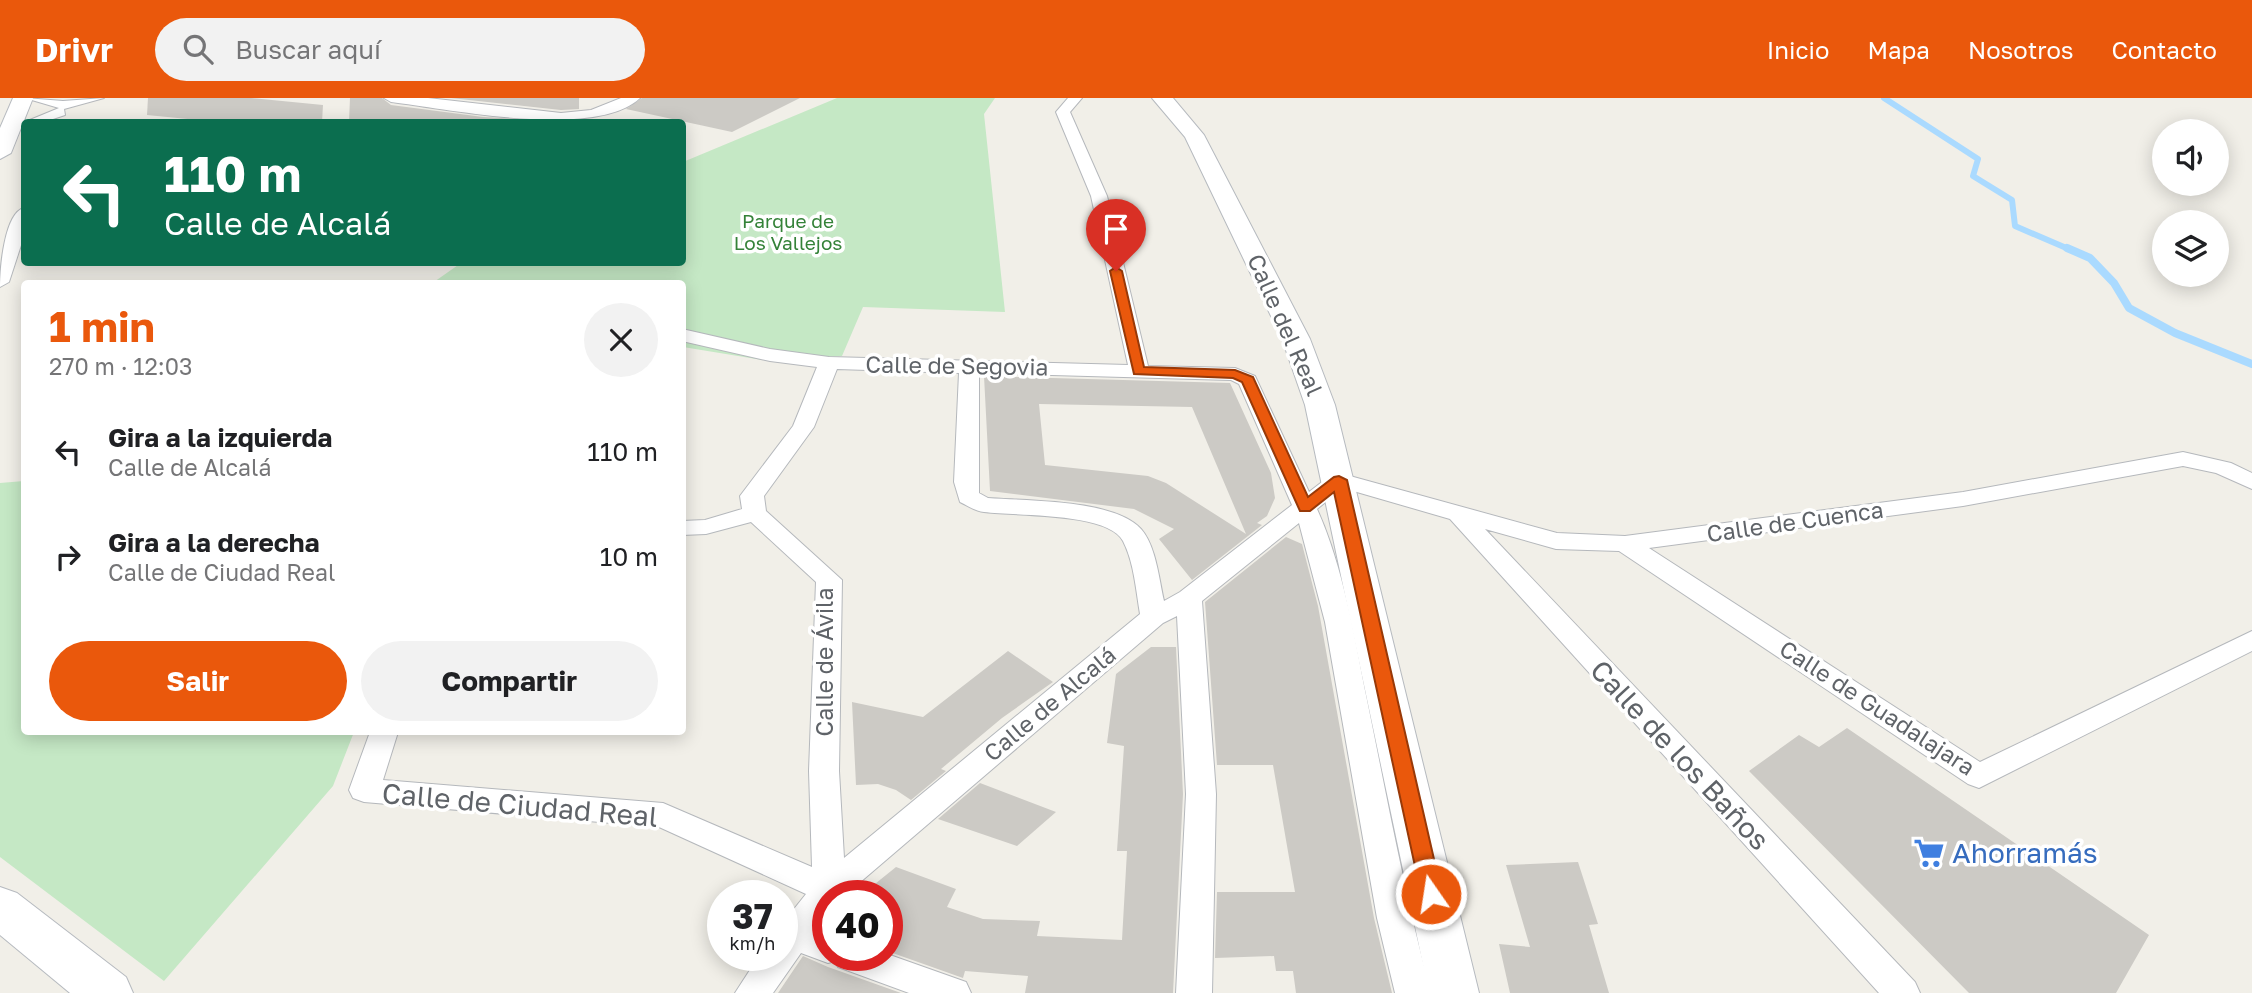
<!DOCTYPE html>
<html lang="es">
<meta charset="utf-8">
<style>
body{margin:0;font-family:"Golos Text",sans-serif;background:#f2f2f2;color:#202124;height:100vh;display:flex;flex-direction:column;font-size:26px;white-space:nowrap}
*{box-sizing:border-box;margin:0}
p{font-size:23px;color:#757577}
.icon{flex:none;width:38px;height:38px;fill:none;stroke:currentColor;stroke-width:2;stroke-linecap:round;stroke-linejoin:round}
.map{position:relative;flex:1;overflow:hidden}
.drawer{position:absolute;left:21px;top:182px;width:665px;height:455px;display:flex;flex-direction:column;background:#fff;border-radius:7px;box-shadow:0 4px 18px #0003}
.drawer>*{flex:none}
.hud{position:absolute;left:21px;top:21px;width:665px;height:147px;border-radius:7px;box-shadow:0 4px 18px #0003;background:#0b6e4f;color:#fff;overflow:hidden}
.controls{position:absolute;left:2152px;top:21px;display:grid;gap:14px}
.controls a{display:grid;place-items:center;width:77px;height:77px;border-radius:50%;background:#fff;box-shadow:0 4px 18px #0003;font-size:35px}
.speed{position:absolute;left:707px;top:782px;display:flex;gap:14px;font-size:35px;font-weight:700;text-align:center}
.speed>*{display:grid;place-content:center;width:91px;height:91px;border-radius:50%;background:#fff;box-shadow:0 4px 18px #0003;line-height:1}
.speed small{font-size:18px;font-weight:400}
.speed .limit{border:10px solid #d22;background:#fff;color:#111}
.pin{position:absolute;display:grid;place-items:center;width:60px;height:60px;color:#fff;margin:-72px -30px;border-radius:50% 50% 50% 0;rotate:-45deg;box-shadow:0 0 7px #0007}
.pin .icon{rotate:45deg}
.me{position:absolute;width:77px;margin:-38px;rotate:347deg;stroke-linejoin:round;filter:drop-shadow(0 0 5px #0008)}
.turn{display:flex;align-items:center;gap:24px;height:147px;padding:0 28px;font-size:32px}
.turn .icon{width:91px;height:91px;stroke-width:2.5}
.turn b{display:block;font-size:49px;line-height:60px}
.round{display:grid;place-items:center;flex:none;width:74px;height:74px;border-radius:37px;background:#f2f2f2}
.headline{display:flex;align-items:center;justify-content:space-between;height:119px;padding:0 28px}
h1{font-size:42px;font-weight:700;line-height:52px;color:#ea580c}
.primary-button{display:flex;gap:14px;margin-top:auto;padding:14px 28px}
.primary-button a{flex:1;height:80px;border-radius:42px;background:#ea580c;color:#fff;font-size:28px;font-weight:700;line-height:80px;text-align:center}
.primary-button a+a{background:#f2f2f2;color:#202124}
ul{padding:0;list-style:none}
li{display:flex;align-items:center;gap:21px;height:105px;padding:0 28px}
li div{flex:1}
li b{display:block;font-size:26px}
li em{font-style:normal}
header{display:flex;align-items:center;gap:42px;box-sizing:border-box;height:98px;padding:0 35px;background:#ea580c;color:#fff}
header strong{font-size:33px}
nav{display:flex;gap:38px;margin-inline-start:auto;font-size:24px}
.search{width:490px;height:63px;background:#f2f2f2;display:flex;align-items:center;gap:18px;box-sizing:border-box;padding:0 24px;border-radius:38px;color:#757577;font-size:26px}
.map>svg:first-child{display:block}
.green{fill:#c5e8c5}
.lines{fill:none;stroke-linecap:round;stroke-linejoin:round}
.stream-far1{stroke:#aadaff;stroke-width:6}
.stream{stroke:#aadaff;stroke-width:8}
.building{fill:#cccac5;fill-rule:evenodd}
.street-casing{stroke:#b5b8bc;stroke-width:2}
.secondary-casing{stroke:#b6babf;stroke-width:2}
.street{fill:#fff;fill-rule:evenodd}
.secondary{fill:#fff;fill-rule:evenodd}
.route{fill:#ea580c;stroke:#983908;stroke-width:2}
.labels{text-anchor:middle;stroke-width:7;stroke-linejoin:round;paint-order:stroke}
.far-park-label{font-size:19px;fill:#348238;stroke:#fff}
.street-label{font-size:23px;fill:#5f6368;stroke:#fff}
.near-street-label{font-size:28px;fill:#5f6368;stroke:#fff}
.near-shop-label{font-size:28px;fill:#366cbe;stroke:#fff;text-anchor:start}
</style>
<header>
<strong>Drivr</strong>
<div class="search"><svg class="icon" aria-label="search" viewBox="0 0 24 24"><circle cx="10" cy="10" r="6"/><path d="M15 15l6 6"/></svg>Buscar aquí</div>
<nav><a>Inicio</a><a>Mapa</a><a>Nosotros</a><a>Contacto</a></nav>
</header>
<div class="map">
<svg width="2252" height="895" viewBox="0 0 2252 895">
<rect width="100%" height="100%" fill="#f1efe8"/>
<!-- green -->
<g class="green">
<polygon points="837,0 995,0 984,16 1005,214 863,209 842,258 769,263 683,249 682,186 431,186 461,165 682,164 683,64"/>
<polygon points="24,383 24,634 354,634 333,688 164,883 0,759 0,385"/>
</g>
<g class="lines">
<!-- stream-far1 -->
<polyline class="stream-far1" points="1884,0 1978,61 1973,78 2012,102 2015,128 2071,152"/>
<!-- stream -->
<polyline class="stream" points="2067,150 2090,160 2114,185 2129,210 2175,235 2252,266"/>
</g>
<!-- building -->
<g class="building">
<polygon points="148,0 251,0 323,7 322,24 218,24 147,17"/>
<polygon points="350,0 382,0 391,7 483,19 578,24 349,24"/>
<polygon points="451,0 579,0 579,11 561,12"/>
<polygon points="642,0 800,0 732,34 626,11"/>
<path d="M984 278 1230 285 1271 375 1275 400 1267 418 1257 425 1262 427 1192 482 1159 441 1174 431 1134 411 990 393ZM1039 306 1192 309 1246 436 1166 385 1148 378 1045 367Z"/>
<polygon points="1286,439 1302,446 1318,508 1374,820 1392,895 1296,895 1293,873 1276,873 1274,858 1215,860 1217,794 1295,794 1273,667 1217,667 1205,504"/>
<polygon points="1151,549 1176,549 1183,696 1173,895 1025,895 1028,878 965,873 963,880 887,853 887,798 860,798 896,769 956,791 947,809 983,821 1040,823 1037,838 1122,842 1127,753 1117,753 1124,648 1107,645 1116,576"/>
<polygon points="1008,553 1053,584 1002,620 941,671 946,673 911,702 896,692 878,686 856,687 852,604 923,619"/>
<polygon points="1847,630 2149,837 2116,895 1969,895 1749,673 1799,637 1819,649"/>
<polygon points="980,685 1056,714 1017,748 938,721"/>
<polygon points="1578,764 1598,826 1589,827 1609,895 1510,895 1499,846 1530,849 1506,767"/>
<polygon points="803,858 828,869 901,895 778,895"/>
</g>
<g class="lines">
<!-- street casing -->
<g class="street-casing">
<g id="street">
<polygon points="25,0 63,3 104,0 64,11 65,17 44,24 25,24 59,10"/>
<path d="M384 0H428L561 15 591 12 621 0H640C596 42 449 11 391 4Z"/>
<path d="M1068 0H1082L1070 14 1107 98 1148 268 1235 270 1255 278 1309 394 1331 377 1339 375 1557 435 1625 438 1963 394 2183 354 2231 365 2252 375V391L2216 375 2183 368 1963 408 1649 450 1980 664 2252 533V553L1979 690 1968 686 1619 453 1556 451 1485 431 1915 884 1920 895H1879L1450 421 1343 390 1317 411C1344 471 1354 538 1367 602 1387 700 1405 798 1431 895H1395L1377 820 1325 524 1299 425 1202 503 1216 696 1212 895H1176L1186 696 1177 518 1163 525 844 798H828V818L818 831 828 835V858L887 856 966 884 971 895H909L838 869 835 863 828 865 801 855 773 895H735L759 858H782V826L806 796 659 729 364 704 353 700 349 692 370 634H398L383 682 663 705 812 769 809 673 816 484 751 424 706 436 682 437V423L705 422 742 411 740 398 793 328 817 269 770 263 682 243V231L770 251 829 259 1128 267 1091 98 1056 14ZM837 271 959 275 954 384 960 404C968 408 975 413 984 414 1014 418 1108 414 1123 443 1134 464 1136 493 1140 516L844 760 839 673 842 482 766 413 764 398 814 329ZM979 275 1231 282 1239 286 1292 407 1180 494 1164 503C1159 481 1156 448 1141 431 1114 401 1026 403 988 400L979 395Z"/>
<path d="M24 110V138L9 184 0 189C0 172 4 115 24 110Z"/>
</g>
</g>
<!-- secondary casing -->
<g class="secondary-casing">
<g id="secondary">
<polygon points="13,0 33,0 11,55 0,61 0,30"/>
<polygon points="1152,0 1173,0 1204,37 1310,241 1335,307 1479,895 1429,895 1305,307 1282,241 1185,39"/>
<polygon points="0,789 17,795 126,879 133,895 70,895 0,837"/>
</g>
</g>
<!-- street -->
<use href="#street" class="street"/>
<!-- secondary -->
<use href="#secondary" class="secondary"/>
</g>
<!-- route -->
<polygon class="route" points="1116,169 1122,173 1144,269 1235,272 1253,279 1308,399 1334,379 1339,378 1347,382 1442,796 1439,802 1431,805 1424,802 1421,796 1334,394 1310,413 1300,413 1242,284 1233,280 1134,276 1110,173"/>
<!-- icons -->
<defs>
<g id="supermarket-bare" transform="scale(2.415)"><path d="M-6-5.5h2.5l.6 2H6L4.5 2H-2.5L-4.4-4H-6ZM-1.5 3.2a1.3 1.3 0 1 0 .1 0ZM3 3.2a1.3 1.3 0 1 0 .1 0Z" fill="#3f7fe0" stroke="#fff" stroke-width="2.5" paint-order="stroke"/></g>
</defs>
<g fill-rule="evenodd">
<use href="#supermarket-bare" x="1929" y="755"/>
</g>
<g class="labels">
<!-- far-park labels -->
<g class="far-park-label">
<text x="788" y="130">Parque de<tspan x="788" dy="22">Los Vallejos</tspan></text>
</g>
<!-- street labels -->
<g class="street-label">
<text transform="translate(1285 227) rotate(66)" y="8">Calle del Real</text>
<text transform="translate(957 268) rotate(1)" y="8">Calle de Segovia</text>
<text transform="translate(1795 424) rotate(-8)" y="8">Calle de Cuenca</text>
<text transform="translate(825 564) rotate(-90)" y="8">Calle de Ávila</text>
<text transform="translate(1050 606) rotate(-40)" y="8">Calle de Alcalá</text>
<text transform="translate(1877 610) rotate(33)" y="8">Calle de Guadalajara</text>
</g>
<!-- near-street labels -->
<g class="near-street-label">
<text transform="translate(1680 657) rotate(47)" y="10">Calle de los Baños</text>
<text transform="translate(520 707) rotate(5)" y="10">Calle de Ciudad Real</text>
</g>
<!-- near-shop labels -->
<g class="near-shop-label">
<text x="1952" y="765">Ahorramás</text>
</g>
</g>
</svg>
<div class="controls">
<a><svg class="icon" aria-label="sound" viewBox="0 0 24 24"><path d="M4 9h4l5-4v14l-5-4H4zM17 9q2 3 0 6"/></svg></a>
<a><svg class="icon" aria-label="layers" viewBox="0 0 24 24"><path d="M12 4l9 5-9 5-9-5zM3 14l9 5 9-5"/></svg></a>
</div>
<div class="speed"><div>37<small>km/h</small></div><div class="limit">40</div></div>
<div class="pin" style="left:1116px;top:173px;background:#d93025"><svg class="icon" aria-label="arrive" viewBox="0 0 24 24"><path d="M6 21V4h12l-3 4 3 4H6"/></svg></div>
<svg class="me" style="left:1431px;top:796px" viewBox="-20 -20 40 40"><circle r="17" fill="#ea580c" stroke="#fff" stroke-width="3"/><path d="M0-11L8 9 0 5-8 9z" fill="#fff"/></svg>
<div class="hud">
<div class="turn"><svg class="icon" aria-label="left" viewBox="0 0 24 24"><path d="M17 20v-9H6M10 6l-5 5 5 5"/></svg><div><b>110 m</b>Calle de Alcalá</div></div>
</div>
<section class="drawer">
<div class="headline"><div><h1>1 min</h1><p>270 m · 12:03</p></div><a class="round"><svg class="icon" aria-label="close" viewBox="0 0 24 24"><path d="M6 6l12 12M18 6L6 18"/></svg></a></div>
<ul>
<li><svg class="icon" aria-label="left" viewBox="0 0 24 24"><path d="M17 20v-9H6M10 6l-5 5 5 5"/></svg><div><b>Gira a la izquierda</b><p>Calle de Alcalá</p></div><em>110 m</em></li>
<li><svg class="icon" aria-label="right" viewBox="0 0 24 24"><path d="M7 20v-9h11M14 6l5 5-5 5"/></svg><div><b>Gira a la derecha</b><p>Calle de Ciudad Real</p></div><em>10 m</em></li>
</ul>
<div class="primary-button"><a>Salir</a><a>Compartir</a></div>
</section>
</div>
